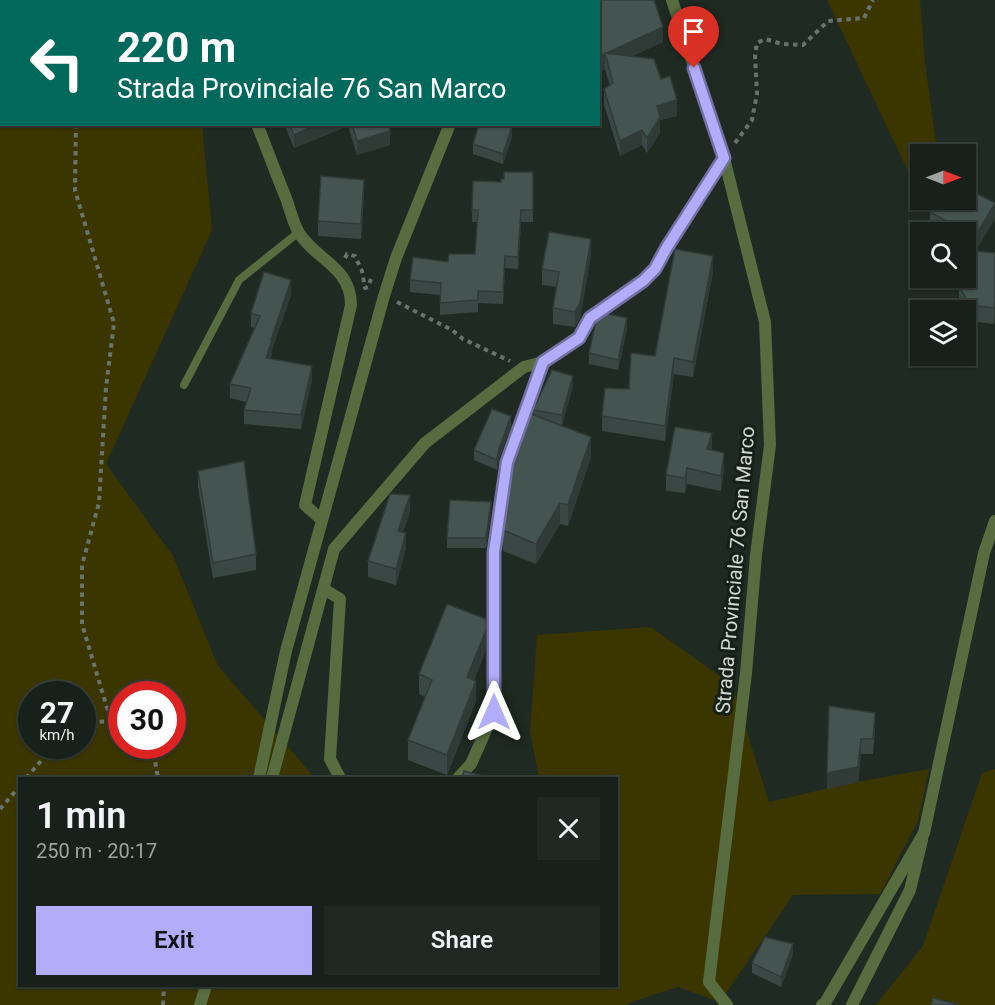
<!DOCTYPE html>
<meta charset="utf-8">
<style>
body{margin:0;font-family:Roboto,sans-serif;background:#202823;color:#f1f3f6;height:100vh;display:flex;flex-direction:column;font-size:22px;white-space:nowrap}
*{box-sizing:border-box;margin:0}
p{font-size:20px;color:#9ea3a2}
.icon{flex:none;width:33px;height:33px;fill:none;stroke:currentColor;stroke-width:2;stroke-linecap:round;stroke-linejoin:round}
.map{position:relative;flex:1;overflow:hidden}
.panel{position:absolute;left:18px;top:777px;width:600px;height:210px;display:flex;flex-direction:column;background:#17201a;border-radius:0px;box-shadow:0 2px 4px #0004,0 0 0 2px #363e39}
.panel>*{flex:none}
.banner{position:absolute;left:0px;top:0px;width:600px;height:126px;box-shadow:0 2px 4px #0004,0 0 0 2px #363e39;background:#00695c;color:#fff;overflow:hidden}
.needle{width:39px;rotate:90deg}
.buttons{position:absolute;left:910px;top:144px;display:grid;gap:12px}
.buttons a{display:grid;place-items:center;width:66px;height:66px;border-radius:0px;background:#17201a;box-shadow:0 2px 4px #0004,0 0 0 2px #363e39;font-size:30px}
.speed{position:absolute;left:18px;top:681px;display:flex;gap:12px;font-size:30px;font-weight:700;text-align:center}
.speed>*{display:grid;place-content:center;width:78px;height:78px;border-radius:50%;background:#17201a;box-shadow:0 2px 4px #0004,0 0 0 2px #363e39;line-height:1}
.speed small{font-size:15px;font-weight:400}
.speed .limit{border:9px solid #d22;background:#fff;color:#111}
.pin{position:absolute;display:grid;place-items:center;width:51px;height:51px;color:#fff;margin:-62px -26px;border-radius:50% 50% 50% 0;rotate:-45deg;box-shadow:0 0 6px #0007}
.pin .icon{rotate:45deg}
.me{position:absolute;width:66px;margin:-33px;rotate:0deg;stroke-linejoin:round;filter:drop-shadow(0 0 4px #0008)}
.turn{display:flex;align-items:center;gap:21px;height:126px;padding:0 18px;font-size:27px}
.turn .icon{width:78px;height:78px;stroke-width:2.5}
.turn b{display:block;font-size:42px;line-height:51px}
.round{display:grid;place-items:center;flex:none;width:63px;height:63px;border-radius:0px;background:#202823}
.summary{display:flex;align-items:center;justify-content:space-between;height:102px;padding:0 18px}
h1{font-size:36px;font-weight:600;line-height:45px}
.button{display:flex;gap:12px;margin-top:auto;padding:12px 18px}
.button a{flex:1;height:69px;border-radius:0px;background:#b1adfa;color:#111;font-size:24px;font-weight:600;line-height:69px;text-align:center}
.button a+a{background:#202823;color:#f1f3f6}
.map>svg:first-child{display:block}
.green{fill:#3b3500;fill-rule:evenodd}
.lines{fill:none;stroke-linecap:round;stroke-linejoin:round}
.path{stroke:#69736c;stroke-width:4;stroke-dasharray:4.5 4.5;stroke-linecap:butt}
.service{stroke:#576c3f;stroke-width:8}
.minor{stroke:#576c3f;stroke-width:12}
.tertiary{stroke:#576c3f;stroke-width:12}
.wall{fill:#3a4845}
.shaded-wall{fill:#303b38}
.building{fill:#445450;stroke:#303b38;stroke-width:1.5}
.route-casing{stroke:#7370a2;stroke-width:15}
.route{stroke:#b1adfa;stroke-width:10}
.labels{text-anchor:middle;stroke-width:6;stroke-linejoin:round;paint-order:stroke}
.street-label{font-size:20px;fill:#d1d8d3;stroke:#152019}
</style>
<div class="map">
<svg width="995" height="1005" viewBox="0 0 995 1005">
<rect width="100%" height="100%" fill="#1f2a22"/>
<!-- green -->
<g class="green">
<path d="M0 0H190V1L2 2V124L202 125 212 230 106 464 173 556 218 666 315 778H20V986H616V778H539L530 731 537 635 651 627 732 685 769 802 846 784 929 769 918 821 880 894 793 895 720 1002 678 987 632 1002 628 1005H0ZM32 694H82V746H32ZM122 694H172V746H122Z"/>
<polygon points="827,0 920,0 925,63 936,142 930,154 921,154 921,171 914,184"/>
<polygon points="995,769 995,1005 876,1005 923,946 982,773"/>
</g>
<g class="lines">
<!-- path -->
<g class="path">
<polyline points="76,124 75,190 114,323 106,388 99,503 82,565 82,624 107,708 117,721"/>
<polyline points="735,143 752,120 757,94 755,55 757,43 765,39 782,44 803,45 828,21 864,18 873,0"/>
<polyline points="345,258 347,254 355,256 362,271 365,288 368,287 371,279"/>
<polyline points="397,302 452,330 463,339 510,361"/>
<polyline points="82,725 93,722 122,721"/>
<polyline points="149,746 153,750 158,778"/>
<polyline points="26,778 54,746"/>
<polyline points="0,809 20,786"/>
<polyline points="163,1005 164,986"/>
</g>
<!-- service -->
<g class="service">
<polyline points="46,0 47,2"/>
<polyline points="106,2 106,0"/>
<polyline points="184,385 239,280 299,232"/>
</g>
<!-- minor -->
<g class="minor">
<polyline points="223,0 223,2"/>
<path d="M257 124C267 149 276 174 286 198 290 209 293 223 299 233 317 261 351 267 351 305L305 505 322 520"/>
<polyline points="324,589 340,599 330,759 340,778"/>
<polyline points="272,778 334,549 425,443 524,367 543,362 579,338 590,318 643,281 655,269 667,247 724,158"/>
<polyline points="458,778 471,764 494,712 494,552 507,462 543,362"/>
<polyline points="852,1005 910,890 922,840"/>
</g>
<!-- tertiary -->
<g class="tertiary">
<polyline points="672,0 724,158 765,322 770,445 756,555 746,673 709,982 727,1005"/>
<polyline points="480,2 481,0"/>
<polyline points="259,778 286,651 384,296 396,258 450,124"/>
<polyline points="200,1005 206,986"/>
<polyline points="822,1005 825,1003 924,833 984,553 995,521"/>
</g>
</g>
<!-- wall -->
<g class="wall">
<polygon points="580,0 654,0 663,42 632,56 661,79 677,116 660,120 660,133 647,153 642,145 620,156 604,105 604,89 610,86 605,69 598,72 598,2 580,2"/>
<polygon points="284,124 388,124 390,145 357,155 348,126 294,148"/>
<polygon points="512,137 503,164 473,154 473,144"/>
<polygon points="533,172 533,222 521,222 518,269 505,268 503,304 478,303 478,312 440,315 440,295 410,292 410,280 448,262 475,254 477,222 472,222 473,181 501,182 504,179"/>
<polygon points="364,195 361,239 318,236 318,221"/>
<polygon points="995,203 976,251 995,253 994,324 970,321 966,313 966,310 964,310 959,301 959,286 972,250 966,247 966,232 939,232 930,228 930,212"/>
<polygon points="591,255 580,319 575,327 553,324 553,308 557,287 542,285 542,269"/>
<polygon points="713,272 693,377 674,374 665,441 602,431 602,416 629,389 655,356"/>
<polygon points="291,295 272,350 272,354 270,359 312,380 301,429 244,424 244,410 246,402 230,398 230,384 254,328 251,327 251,313"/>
<polygon points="627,329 618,370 589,364 589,353"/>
<polygon points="573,386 562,425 559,425 591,457 568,526 560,524 536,564 503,551 503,530 533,415 533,410"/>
<polygon points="511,427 499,459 497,470 474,460 474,450"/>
<polygon points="712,448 711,450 724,468 721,491 687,484 685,493 666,491 666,475"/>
<polygon points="198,471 256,554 256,570 213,578 198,487"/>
<polygon points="410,511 403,532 406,548 396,585 368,577 368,561"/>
<polygon points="491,512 486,548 447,548 447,538"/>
<polygon points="486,650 474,680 476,701 447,775 408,760 408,740 425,697 419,694 419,674"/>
<polygon points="829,706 875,729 873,754 861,754 858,782 827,789"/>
<polygon points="793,954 781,987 752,973 752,963"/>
</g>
<!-- shaded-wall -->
<g class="shaded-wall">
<polygon points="663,27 663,42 609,67 605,53 605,69 598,72 598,57"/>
<polygon points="677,100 677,116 660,120 660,133 647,153 647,138 657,106"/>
<polygon points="318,124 348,124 348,126 294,148 294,135"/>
<polygon points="512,126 512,137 503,164 503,154"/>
<polygon points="642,130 642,145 620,156 620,141"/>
<polygon points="390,131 390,145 357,155 357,141"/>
<polygon points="364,180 364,195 361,239 361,224"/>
<polygon points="995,203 995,219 975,252 975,237"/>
<polygon points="521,210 521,222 518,269 518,257"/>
<polygon points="591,239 591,255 580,319 575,327 575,312"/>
<polygon points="713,256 713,272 693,377 693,362"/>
<polygon points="291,280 291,295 272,350 272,354 266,372 266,358 271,340"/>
<polygon points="995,301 995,317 994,324 994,308"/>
<polygon points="627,318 627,329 618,370 618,360"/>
<polygon points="674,358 674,374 665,441 665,426"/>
<polygon points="312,366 312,380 301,429 301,415"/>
<polygon points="573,376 573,386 562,425 562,415"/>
<polygon points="511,416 511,427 499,459 497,470 497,460 499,449"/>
<polygon points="712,433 712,448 707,465 707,449"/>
<polygon points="591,437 591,457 568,526 568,505"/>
<polygon points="724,453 724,468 721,491 721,476"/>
<polygon points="687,468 687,484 685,493 685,478"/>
<polygon points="410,495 410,511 398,546 398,531"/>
<polygon points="491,502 491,512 486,548 486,538"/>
<polygon points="560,503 560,524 536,564 536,544"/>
<polygon points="406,533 406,548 396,585 396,569"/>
<polygon points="486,630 486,650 467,697 467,677"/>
<polygon points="476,681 476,701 447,775 447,755"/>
<polygon points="861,739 861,754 858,782 827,789 827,773"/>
<polygon points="793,944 793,954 781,987 781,977"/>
</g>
<!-- building -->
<g class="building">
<rect x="242" y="0" width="40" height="2"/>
<rect x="312" y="0" width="89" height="2"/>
<polygon points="581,0 654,0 663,27 598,57 598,2 581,2"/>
<polygon points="605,53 654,59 661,79 670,76 677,100 657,106 660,117 647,138 642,130 620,141 604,89 613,83"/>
<polygon points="289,124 318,124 294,135"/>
<polygon points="352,124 388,124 390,131 357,141"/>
<polygon points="479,124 506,124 512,126 503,154 473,144"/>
<polygon points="504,172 533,172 533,210 521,210 518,257 505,256 503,292 478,291 478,300 440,303 441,283 410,280 413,257 448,262 449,254 475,254 478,210 472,210 473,181 501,182 501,179 504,179"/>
<polygon points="321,176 364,180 361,224 318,221"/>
<polygon points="966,188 995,203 975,237 930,212 938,200 966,200"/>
<polygon points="549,232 591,239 580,303 575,312 553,308 559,272 542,269"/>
<polygon points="675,249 713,256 693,362 674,358 665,426 602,416 605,388 629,389 631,353 655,356"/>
<polygon points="966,250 995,253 995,301 994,308 970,305 959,286 960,278 966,278"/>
<polygon points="264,272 291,280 271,340 272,340 266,358 312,366 301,415 244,410 251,388 230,384 260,316 251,313"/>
<polygon points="598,312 627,318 618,360 589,353"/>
<polygon points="552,370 573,376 562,415 533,410"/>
<polygon points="492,409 511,416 499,449 497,460 474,450"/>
<polygon points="526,412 591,437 568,505 560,503 536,544 503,530 515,444"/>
<polygon points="675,427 712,433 707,449 724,453 721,476 687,468 685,478 666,475"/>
<polygon points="244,461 256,554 213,563 198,471"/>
<polygon points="390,494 410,495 398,531 406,533 396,569 368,561"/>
<polygon points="450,500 491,502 486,538 447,538"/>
<polygon points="447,604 486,619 486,630 467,677 476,681 447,755 408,740 432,680 419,674"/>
<polygon points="829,706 875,713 873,739 861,739 858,767 827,773"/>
<polygon points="464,771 490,778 462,778"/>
<polygon points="765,937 793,944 781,977 752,963"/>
<polygon points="933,998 960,1005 931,1005"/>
</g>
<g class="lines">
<!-- route casing -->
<g class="route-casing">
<polyline id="route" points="494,712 494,552 507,462 543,362 579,338 590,318 643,281 655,269 667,247 724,158 694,68"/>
</g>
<!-- route -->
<use href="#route" class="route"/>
</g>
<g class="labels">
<!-- street labels -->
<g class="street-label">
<text transform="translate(735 570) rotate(-85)" y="7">Strada Provinciale 76 San Marco</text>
</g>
</g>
</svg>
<div class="buttons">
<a><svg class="needle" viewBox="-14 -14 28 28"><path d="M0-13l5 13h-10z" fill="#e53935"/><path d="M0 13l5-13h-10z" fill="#9ea3a2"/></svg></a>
<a><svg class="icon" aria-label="search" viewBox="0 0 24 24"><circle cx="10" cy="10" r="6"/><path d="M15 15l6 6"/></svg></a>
<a><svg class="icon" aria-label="layers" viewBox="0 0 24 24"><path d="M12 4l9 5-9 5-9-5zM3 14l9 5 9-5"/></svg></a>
</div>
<div class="speed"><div>27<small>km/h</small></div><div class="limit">30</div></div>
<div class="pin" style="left:694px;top:68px;background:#d93025"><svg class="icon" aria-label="arrive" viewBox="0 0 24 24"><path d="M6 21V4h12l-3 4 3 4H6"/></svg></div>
<svg class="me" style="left:494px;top:712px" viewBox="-20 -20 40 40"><path d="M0-17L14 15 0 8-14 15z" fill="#b1adfa" stroke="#fff" stroke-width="4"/></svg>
<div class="banner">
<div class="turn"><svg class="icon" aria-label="left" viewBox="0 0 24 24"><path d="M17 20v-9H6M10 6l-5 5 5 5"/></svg><div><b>220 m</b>Strada Provinciale 76 San Marco</div></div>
</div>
<section class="panel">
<div class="summary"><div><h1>1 min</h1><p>250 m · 20:17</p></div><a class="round"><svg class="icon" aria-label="close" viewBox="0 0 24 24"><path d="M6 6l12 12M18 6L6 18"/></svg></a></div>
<div class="button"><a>Exit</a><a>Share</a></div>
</section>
</div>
